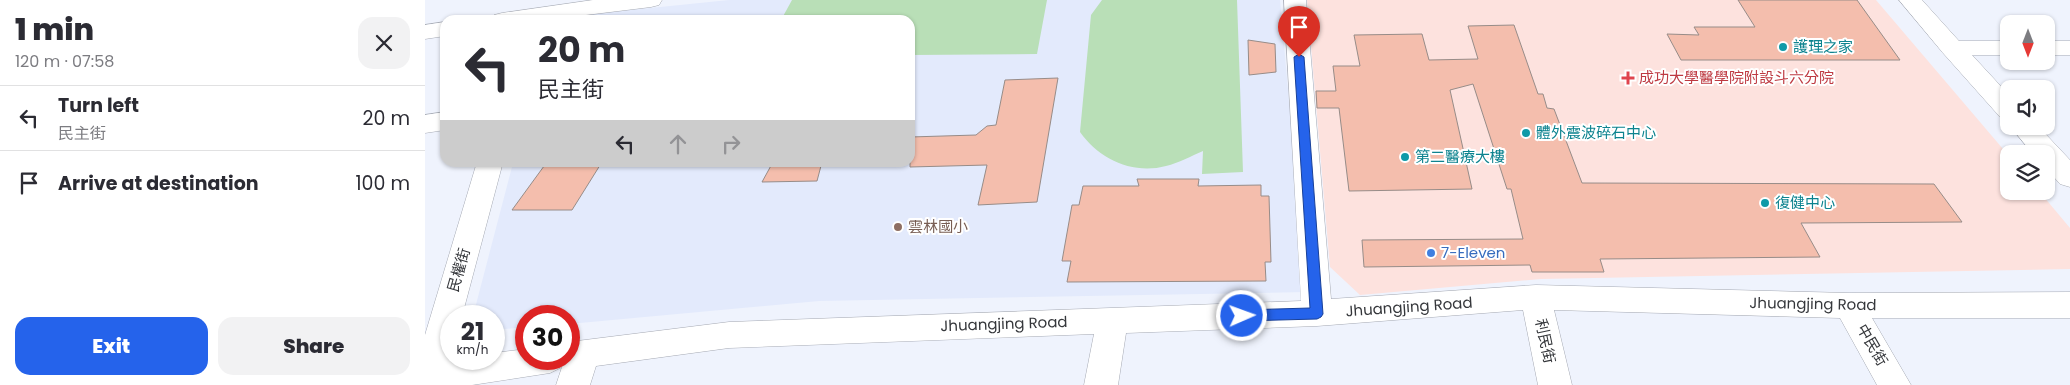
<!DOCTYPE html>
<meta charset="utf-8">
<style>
body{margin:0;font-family:Poppins,"Noto Sans TC",sans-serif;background:#f2f2f3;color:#2b2b33;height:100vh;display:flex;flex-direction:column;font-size:19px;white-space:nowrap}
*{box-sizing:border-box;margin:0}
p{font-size:16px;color:#7c7c81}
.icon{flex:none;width:28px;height:28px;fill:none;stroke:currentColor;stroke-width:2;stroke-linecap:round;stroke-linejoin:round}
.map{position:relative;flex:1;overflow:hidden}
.sheet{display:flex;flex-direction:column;background:#fff;width:425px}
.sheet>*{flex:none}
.guide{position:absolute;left:15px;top:15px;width:475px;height:152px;border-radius:15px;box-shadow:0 1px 4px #0004;background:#fff;color:#2b2b33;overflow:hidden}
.needle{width:32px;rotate:180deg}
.controls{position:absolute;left:1575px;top:15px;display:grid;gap:10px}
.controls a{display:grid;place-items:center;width:55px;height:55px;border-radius:10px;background:#fff;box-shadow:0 1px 4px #0004;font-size:25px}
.speed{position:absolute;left:15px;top:305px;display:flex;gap:10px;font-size:25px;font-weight:700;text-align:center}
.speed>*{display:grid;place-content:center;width:65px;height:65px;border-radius:50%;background:#fff;box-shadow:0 1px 4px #0004;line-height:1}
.speed small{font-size:12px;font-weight:400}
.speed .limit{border:8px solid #d22;background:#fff;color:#111}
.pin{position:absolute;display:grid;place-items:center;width:42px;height:42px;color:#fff;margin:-51px -21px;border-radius:50% 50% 50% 0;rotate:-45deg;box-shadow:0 0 5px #0007}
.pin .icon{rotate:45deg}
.me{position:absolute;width:55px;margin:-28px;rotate:88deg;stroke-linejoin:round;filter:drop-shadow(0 0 4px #0008)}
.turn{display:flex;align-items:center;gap:18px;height:105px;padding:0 15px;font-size:22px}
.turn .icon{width:65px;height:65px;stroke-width:2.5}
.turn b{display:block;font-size:35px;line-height:42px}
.lanes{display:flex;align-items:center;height:48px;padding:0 15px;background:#0003;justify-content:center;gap:25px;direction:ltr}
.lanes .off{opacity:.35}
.round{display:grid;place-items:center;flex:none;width:52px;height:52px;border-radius:15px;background:#f2f2f3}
.headline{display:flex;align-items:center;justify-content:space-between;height:85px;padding:0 15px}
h1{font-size:30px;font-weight:800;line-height:38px}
.action{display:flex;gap:10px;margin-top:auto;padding:10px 15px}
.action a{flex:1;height:58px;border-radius:15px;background:#2563eb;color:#fff;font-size:20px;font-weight:800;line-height:58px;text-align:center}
.action a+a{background:#f2f2f3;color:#2b2b33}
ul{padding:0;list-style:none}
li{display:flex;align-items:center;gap:15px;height:65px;padding:0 15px;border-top:1px solid #e1e1e2}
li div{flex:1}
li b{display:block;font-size:19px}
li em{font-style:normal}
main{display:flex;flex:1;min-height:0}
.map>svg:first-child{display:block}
.built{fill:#e3eafc}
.medical{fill:#fde2de}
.green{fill:#b9dfb7}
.building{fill:#f4bead;stroke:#978c88}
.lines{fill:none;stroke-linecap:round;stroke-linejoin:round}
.minor-casing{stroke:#a5a9b3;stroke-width:1}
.minor{fill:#fff;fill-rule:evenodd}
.route{fill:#2563eb;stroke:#184099}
.culture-dot{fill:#0f9aa8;stroke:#fff;stroke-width:2}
.health-dot{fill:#e0444e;stroke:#fff;stroke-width:2}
.education-dot{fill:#8d6e63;stroke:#fff;stroke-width:2}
.shop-dot{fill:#3f7fe0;stroke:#fff;stroke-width:2}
.labels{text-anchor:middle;stroke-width:4;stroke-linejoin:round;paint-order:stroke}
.culture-label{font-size:15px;fill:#0d838f;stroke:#fff;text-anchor:start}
.health-label{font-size:15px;fill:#be3a42;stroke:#fff;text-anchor:start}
.education-label{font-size:15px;fill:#785e54;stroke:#fff;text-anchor:start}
.shop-label{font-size:15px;fill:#366cbe;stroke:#fff;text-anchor:start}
.street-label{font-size:15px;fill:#35373b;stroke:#fff}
</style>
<main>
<section class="sheet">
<div class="headline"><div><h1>1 min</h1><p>120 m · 07:58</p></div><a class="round"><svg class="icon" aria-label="close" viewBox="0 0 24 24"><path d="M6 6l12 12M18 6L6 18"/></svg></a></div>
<ul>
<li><svg class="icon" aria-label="left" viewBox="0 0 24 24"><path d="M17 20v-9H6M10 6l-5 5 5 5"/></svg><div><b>Turn left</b><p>民主街</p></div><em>20 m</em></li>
<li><svg class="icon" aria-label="arrive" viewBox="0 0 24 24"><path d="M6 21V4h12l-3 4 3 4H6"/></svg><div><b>Arrive at destination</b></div><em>100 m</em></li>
</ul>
<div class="action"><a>Exit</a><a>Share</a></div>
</section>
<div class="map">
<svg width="1645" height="385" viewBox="0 0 1645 385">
<rect width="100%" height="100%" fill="#eff3fd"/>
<!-- built -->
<polygon class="built" points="304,0 855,0 881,292 394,301 144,324 144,316 101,316 101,327 69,330 69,316 48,316 88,163 485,162 485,20 136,20 137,17"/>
<!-- medical -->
<polygon class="medical" points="882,0 1451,0 1584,156 1584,191 1614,191 1645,228 1645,269 1116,279 935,295 905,267"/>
<!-- green -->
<g class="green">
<polygon points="367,0 622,0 612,54 485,55 485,20 356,20"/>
<path d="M677 0H812L818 172 777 174 778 151C766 156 754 163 741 166 708 175 674 159 655 132L666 15Z"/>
</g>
<!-- building -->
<g class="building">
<polygon points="1313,0 1432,0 1475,60 1256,60 1242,34 1274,35 1269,27 1330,27"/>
<polygon points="1089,25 1113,94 1118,94 1122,108 1129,109 1157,183 1509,184 1537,222 1376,223 1395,257 1175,259 1179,272 1107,272 1105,265 939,267 937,240 1098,239 1086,189 1082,189 1048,84 1025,90 1047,189 924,191 914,108 892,108 891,91 911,91 908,66 935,66 929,35 997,34 1004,60 1053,59 1043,26"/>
<polygon points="823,40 850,44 851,72 824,75"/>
<polygon points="633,78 612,202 553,205 562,165 485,167 485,137 551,135 562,126 571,125 580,80"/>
<polygon points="122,162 177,162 147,210 87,210"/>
<polygon points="348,162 397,162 392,181 337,182"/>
<polygon points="712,179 774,179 773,186 836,185 836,196 844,196 846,262 840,262 841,281 642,282 646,261 637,261 647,205 654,205 658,186 714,186"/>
</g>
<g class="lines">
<!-- minor casing -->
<g class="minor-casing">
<g id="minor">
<polygon points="168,0 237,0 234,5 226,7 120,20 66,20 69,15 77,13"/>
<polygon points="859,0 881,0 906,299 1111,285 1424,293 1645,292 1645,318 1447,318 1486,385 1452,385 1415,318 1129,310 1147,385 1113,385 1098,310 892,326 701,333 693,385 659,385 669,334 304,348 171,366 165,385 131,385 137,367 125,373 47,385 0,385 0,335 52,162 78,162 37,316 26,316 25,360 69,359 69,353 101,349 101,359 144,359 144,342 304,322 876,301"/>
<polygon points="1474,0 1497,0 1534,41 1584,41 1584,55 1547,55 1584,95 1584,119 1575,117 1518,53"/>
<polygon points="20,22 20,36 0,39 0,25"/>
<rect x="1621" y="41" width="24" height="14"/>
<polygon points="20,112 20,130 0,133 0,115"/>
<polygon points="1585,126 1613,126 1645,160 1645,187 1635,184 1621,168 1621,154 1608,154"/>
</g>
</g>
<!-- minor -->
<use href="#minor" class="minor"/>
</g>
<!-- route -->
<polygon class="route" points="874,54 879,57 898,314 896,317 892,319 817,321 813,319 811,316 813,312 817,310 885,308 869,57"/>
<!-- markers -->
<g class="culture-dot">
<circle cx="1358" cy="47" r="5"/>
<circle cx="1101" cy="133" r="5"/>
<circle cx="980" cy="157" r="5"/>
<circle cx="1340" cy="203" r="5"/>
</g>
<path class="health-dot" d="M1200.5 70.5h5v5h5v5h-5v5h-5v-5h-5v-5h5z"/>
<circle class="education-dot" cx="473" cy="227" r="5"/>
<circle class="shop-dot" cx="1006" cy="253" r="5"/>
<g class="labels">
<!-- culture labels -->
<g class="culture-label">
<text x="1368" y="52">護理之家</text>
<text x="1111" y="138">體外震波碎石中心</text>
<text x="990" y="162">第二醫療大樓</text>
<text x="1350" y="208">復健中心</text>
</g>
<!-- health labels -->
<g class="health-label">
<text x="1214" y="83">成功大學醫學院附設斗六分院</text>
</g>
<!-- education labels -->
<g class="education-label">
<text x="483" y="232">雲林國小</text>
</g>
<!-- shop labels -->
<g class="shop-label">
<text x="1016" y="258">7-Eleven</text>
</g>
<!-- street labels -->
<g class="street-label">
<text transform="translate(34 270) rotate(-74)" y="5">民權街</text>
<text transform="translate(1388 304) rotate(1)" y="5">Jhuangjing Road</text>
<text transform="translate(984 307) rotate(-4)" y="5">Jhuangjing Road</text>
<text transform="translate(579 324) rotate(-2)" y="5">Jhuangjing Road</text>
<text transform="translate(1120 341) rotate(78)" y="5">利民街</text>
<text transform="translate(1447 345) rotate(60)" y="5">中民街</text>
</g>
</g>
</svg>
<div class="controls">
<a><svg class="needle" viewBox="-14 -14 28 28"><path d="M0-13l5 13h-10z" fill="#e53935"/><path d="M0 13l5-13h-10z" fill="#7c7c81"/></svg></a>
<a><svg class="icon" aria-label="sound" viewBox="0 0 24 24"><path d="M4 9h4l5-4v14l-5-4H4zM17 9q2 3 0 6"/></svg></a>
<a><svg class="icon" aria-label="layers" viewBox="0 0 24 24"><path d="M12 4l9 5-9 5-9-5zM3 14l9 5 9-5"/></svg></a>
</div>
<div class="speed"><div>21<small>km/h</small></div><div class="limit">30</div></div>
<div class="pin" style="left:874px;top:57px;background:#d93025"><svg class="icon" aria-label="arrive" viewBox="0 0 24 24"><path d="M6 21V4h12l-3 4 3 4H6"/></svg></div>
<svg class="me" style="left:817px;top:316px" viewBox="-20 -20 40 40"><circle r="17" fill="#2563eb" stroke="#fff" stroke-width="3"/><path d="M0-11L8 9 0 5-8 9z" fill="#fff"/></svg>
<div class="guide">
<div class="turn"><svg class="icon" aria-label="left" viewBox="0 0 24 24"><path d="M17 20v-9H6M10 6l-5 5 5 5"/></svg><div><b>20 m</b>民主街</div></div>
<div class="lanes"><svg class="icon" aria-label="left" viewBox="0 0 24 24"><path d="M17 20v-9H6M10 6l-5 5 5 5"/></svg><svg class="icon off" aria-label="ahead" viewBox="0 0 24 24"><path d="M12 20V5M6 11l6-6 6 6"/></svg><svg class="icon off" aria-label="right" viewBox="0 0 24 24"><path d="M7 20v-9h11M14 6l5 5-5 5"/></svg></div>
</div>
</div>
</main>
